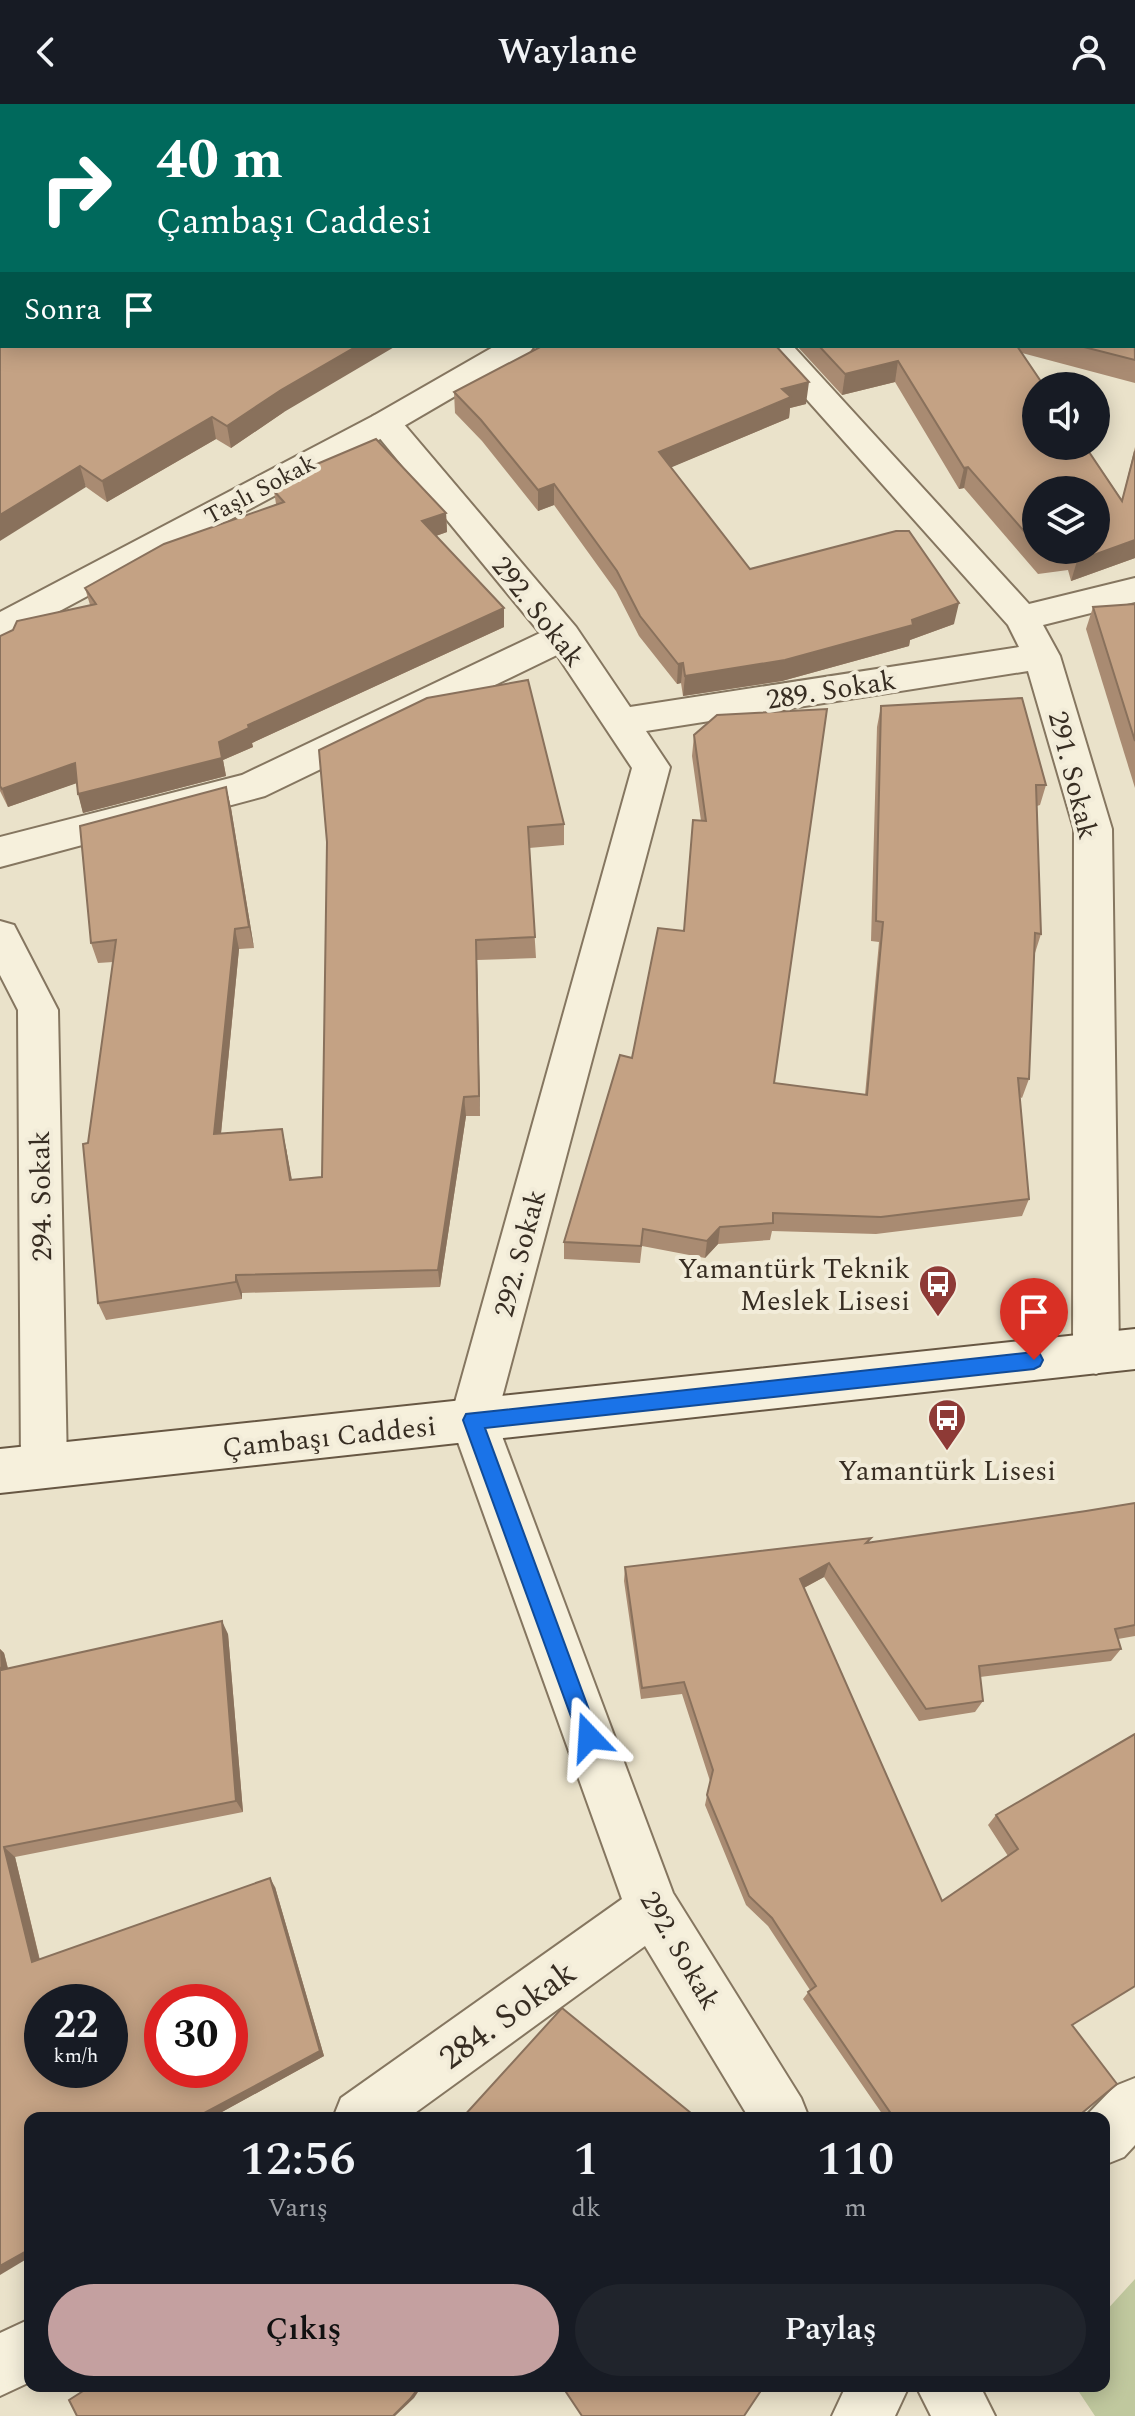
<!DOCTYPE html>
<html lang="tr">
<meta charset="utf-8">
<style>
body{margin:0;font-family:Spectral,serif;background:#20242c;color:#f1f3f6;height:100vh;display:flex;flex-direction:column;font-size:30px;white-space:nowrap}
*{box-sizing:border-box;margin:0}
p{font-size:26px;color:#9ea1a6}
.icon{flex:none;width:44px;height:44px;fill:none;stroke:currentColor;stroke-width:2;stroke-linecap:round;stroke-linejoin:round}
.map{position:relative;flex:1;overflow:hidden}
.details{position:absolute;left:24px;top:2008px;width:1086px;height:280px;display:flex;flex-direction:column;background:#171b24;border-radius:16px;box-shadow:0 4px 20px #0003}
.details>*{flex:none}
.banner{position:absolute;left:0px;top:0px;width:1136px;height:244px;box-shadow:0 4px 20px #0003;background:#00695c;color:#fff;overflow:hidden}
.fabs{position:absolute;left:1022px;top:268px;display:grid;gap:16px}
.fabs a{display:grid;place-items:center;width:88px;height:88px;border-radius:50%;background:#171b24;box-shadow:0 4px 20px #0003;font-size:40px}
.speed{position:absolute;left:24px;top:1880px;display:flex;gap:16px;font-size:40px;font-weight:700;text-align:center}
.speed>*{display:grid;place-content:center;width:104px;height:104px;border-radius:50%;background:#171b24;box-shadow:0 4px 20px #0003;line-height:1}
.speed small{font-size:20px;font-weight:400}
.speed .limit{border:12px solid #d22;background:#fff;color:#111}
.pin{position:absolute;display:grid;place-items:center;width:68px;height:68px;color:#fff;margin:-82px -34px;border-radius:50% 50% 50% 0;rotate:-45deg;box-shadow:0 0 8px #0007}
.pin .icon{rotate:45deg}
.me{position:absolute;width:88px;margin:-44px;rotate:340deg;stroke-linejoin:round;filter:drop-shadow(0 0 6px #0008)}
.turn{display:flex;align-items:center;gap:28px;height:168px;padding:0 24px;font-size:36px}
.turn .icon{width:104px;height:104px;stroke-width:2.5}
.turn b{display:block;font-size:56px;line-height:68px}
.then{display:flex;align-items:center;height:76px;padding:0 24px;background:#0003;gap:16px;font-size:30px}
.eta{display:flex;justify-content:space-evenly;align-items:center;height:136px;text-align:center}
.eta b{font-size:48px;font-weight:600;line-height:56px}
.action{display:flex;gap:16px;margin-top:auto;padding:16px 24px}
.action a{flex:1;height:92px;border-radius:48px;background:#c4a0a0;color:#111;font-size:32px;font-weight:600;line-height:92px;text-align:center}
.action a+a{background:#20242c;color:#f1f3f6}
header{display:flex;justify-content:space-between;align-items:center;height:104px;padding:0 24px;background:#171b24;font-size:36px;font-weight:600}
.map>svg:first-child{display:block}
.green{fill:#c0c89e}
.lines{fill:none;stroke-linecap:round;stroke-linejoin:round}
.minor-casing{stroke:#857660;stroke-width:4}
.tertiary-casing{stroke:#857660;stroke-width:4}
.secondary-casing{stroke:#675743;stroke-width:4}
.minor{fill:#f6f0dc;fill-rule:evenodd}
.tertiary{fill:#f6f0dc;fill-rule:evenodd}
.secondary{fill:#f6f0dc;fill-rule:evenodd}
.wall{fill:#a98b72;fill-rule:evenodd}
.shaded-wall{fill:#89715c}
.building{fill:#c4a284;stroke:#89715c;stroke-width:2;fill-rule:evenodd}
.route{fill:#1a73e8;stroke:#114b97;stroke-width:2}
.labels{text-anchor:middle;stroke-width:8;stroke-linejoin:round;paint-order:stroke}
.far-street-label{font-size:24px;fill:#372d22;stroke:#f2ecd9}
.street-label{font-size:28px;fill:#372d22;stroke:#f2ecd9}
.poi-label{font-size:28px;fill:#372d22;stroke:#f2ecd9;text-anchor:end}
.near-street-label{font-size:34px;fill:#372d22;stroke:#f2ecd9}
</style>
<header><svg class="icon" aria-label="back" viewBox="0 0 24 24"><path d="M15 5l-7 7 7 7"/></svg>Waylane<svg class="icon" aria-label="person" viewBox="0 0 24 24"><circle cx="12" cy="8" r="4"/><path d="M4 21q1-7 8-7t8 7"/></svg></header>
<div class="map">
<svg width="1135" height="2312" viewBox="0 0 1135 2312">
<rect width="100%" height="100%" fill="#eae2ca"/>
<!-- green -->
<polygon class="green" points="1135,2175 1135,2312 1095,2312 1075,2282 1104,2282 1104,2209"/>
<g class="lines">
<!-- minor casing -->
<g class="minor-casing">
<g id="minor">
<rect x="974" y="0" width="28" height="2"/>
<polygon points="0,134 2,134 0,154"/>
<polygon points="759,242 793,242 1029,500 1135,474 1135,498 1043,521 1060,552 1112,725 1119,1250 1112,1264 1096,1270 1080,1264 1073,1250 1074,725 1028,567 646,627 670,663 496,1316 673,1789 801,1994 809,2014 749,2014 645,1842 408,2014 333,2014 341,1994 622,1795 450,1316 632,664 557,551 265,692 0,763 0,733 242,671 540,529 373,326 369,319 373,312 385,308 397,312 576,523 630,603 1019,543 1008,521"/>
<polygon points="0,817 14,821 58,906 67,1362 61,1377 44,1384 27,1377 21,1362 18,906 0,871"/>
<polygon points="1135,1974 1135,2041 1124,2053 1104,2061 1104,2014 1084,2014 1115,1982"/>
<polygon points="30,2215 30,2278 0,2292 0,2229"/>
<polygon points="846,2282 909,2282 895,2312 832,2312"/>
<polygon points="916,2282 980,2282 995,2312 931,2312"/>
</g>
</g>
<!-- tertiary casing -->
<g class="tertiary-casing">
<g id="tertiary">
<rect x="1134" y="191" width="1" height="20"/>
<polygon points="495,242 534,242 529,249 397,326 13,532 0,535 0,508 373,312"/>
</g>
</g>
<!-- secondary casing -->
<g class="secondary-casing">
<polygon id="secondary" points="1135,1225 1135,1265 0,1389 0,1345"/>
</g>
<!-- minor -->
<use href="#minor" class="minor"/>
<!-- tertiary -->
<use href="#tertiary" class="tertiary"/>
<!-- secondary -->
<use href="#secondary" class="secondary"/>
</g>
<!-- wall -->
<g class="wall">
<polygon points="0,0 2,2 2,114 0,113"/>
<polygon points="156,0 957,0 957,2 167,2"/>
<polygon points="0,168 284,308 231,344 216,335 107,398 86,383"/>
<path d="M1135 204V279L1022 249 1122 396 1135 343V454L1071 477 1068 466 1038 470 964 384 959 385 895 278 842 291 797 242H1134ZM1036 386 1096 446H1036Z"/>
<polygon points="454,288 806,300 790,304 789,314 671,363 750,465 954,520 910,536 909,542 782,577 683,592 681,579 677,580 639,532 616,487 554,401 538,407 482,337 455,309"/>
<polygon points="298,368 446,409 447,428 436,432 504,523 252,639 253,643 223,656 226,672 83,709 76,679 8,703 0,687 0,532 90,501 85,484 276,400 274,387 299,376"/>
<polygon points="1135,500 1135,684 1086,525 1093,503"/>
<polygon points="881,602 1046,681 1040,701 1037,702 1041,830 1035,849 1034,849 1029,975 1022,994 1020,993 1029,1095 1022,1112 876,1130 772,1127 770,1136 718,1140 705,1154 642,1142 640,1159 564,1155 564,1138 632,954 684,827 701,717 692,652 694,631 774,979 865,991 879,838 871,837 877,623"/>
<polygon points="226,683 231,704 254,844 239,845 221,1030 286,1044 292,1076 322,1073 327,738 564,720 564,741 529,744 536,854 477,856 480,1012 466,1012 440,1183 242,1189 242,1195 106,1216 98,1199 88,1039 113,858 98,859 91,839"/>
<polygon points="1135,1399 1135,1532 1118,1535 1121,1545 1111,1557 980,1573 983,1597 975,1608 919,1617 824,1473 804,1484 942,1797 1008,1752 988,1721 996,1711 1135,1630 1072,1921 1076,2014 885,2014 803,1895 810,1886 768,1822 746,1801 705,1701 710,1677 682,1590 641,1595 624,1477 625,1463 869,1439 1086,1407"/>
<polygon points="228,1530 243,1708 15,1753 40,1856 275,1783 324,1952 211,2014 30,2014 0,2171 0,1545 4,1549 8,1564"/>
</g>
<!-- shaded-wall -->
<g class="shaded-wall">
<polygon points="357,242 396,242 284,308 231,344 227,322 281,286"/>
<polygon points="898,257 895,278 842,291 845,270"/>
<polygon points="809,278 806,300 790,304 789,314 658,369 659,348 782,285"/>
<polygon points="212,313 216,335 107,398 102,377"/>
<polygon points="80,362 86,383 0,437 0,411"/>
<polygon points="968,363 964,384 959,385 964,364"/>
<polygon points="554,380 554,401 538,407 538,386"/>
<polygon points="446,409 447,428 424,436 422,417"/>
<polygon points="1135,436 1135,454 1071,477 1077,457"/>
<polygon points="959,499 954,520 910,536 909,542 782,577 683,592 685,572 912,516"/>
<polygon points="504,504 504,523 252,639 253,643 223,656 226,672 83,709 78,690 219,638 248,621"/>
<polygon points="683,559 681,579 677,580 678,560"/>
<polygon points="75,659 80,678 8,703 2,685"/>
<polygon points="226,683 231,704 254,844 249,823"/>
<polygon points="235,825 239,845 219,1049 214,1030"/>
<polygon points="476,836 477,856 480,1012 479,992"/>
<polygon points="464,993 466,1012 440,1183 438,1166"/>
<polygon points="282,1025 286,1044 295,1094 290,1076"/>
<polygon points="720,1123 718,1140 705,1154 707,1137"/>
<polygon points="236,1171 242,1189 242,1195 236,1178"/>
<polygon points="829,1459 824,1473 796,1488 800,1475"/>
<polygon points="222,1517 228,1530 243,1708 236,1697"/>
<polygon points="0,1545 4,1549 11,1578 1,1566"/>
<polygon points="4,1743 15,1753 42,1866 32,1858"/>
<polygon points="270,1774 275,1783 324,1952 211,2014 195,2014"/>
<polygon points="30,2145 30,2153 0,2171 0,2162"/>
<polygon points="420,2282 422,2282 414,2294 395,2312 393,2312"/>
</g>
<!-- building -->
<g class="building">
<polygon points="0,0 40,0 42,2 2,2 2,94 0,93"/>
<polygon points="220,0 957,0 957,2 217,2"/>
<polygon points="2,167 2,242 357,242 281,286 227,322 212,313 102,377 80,362 0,411 0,168"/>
<polygon points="1134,204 1135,256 1080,242 1134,242"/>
<polygon points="542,242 776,242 809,278 782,285 791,293 659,348 750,465 896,427 909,427 959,499 912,516 913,521 785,556 685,572 683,559 678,560 640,512 617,467 554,380 538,386 481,316 454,288"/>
<polygon points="819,242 1017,242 1044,282 1036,282 1036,342 1085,342 1122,397 1135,347 1135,436 1077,457 1074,446 1096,446 1096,386 1036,386 1036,441 968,363 964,364 898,257 845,270"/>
<polygon points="376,335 446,409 422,417 504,504 248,621 249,624 219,638 222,654 78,690 75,659 2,685 0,682 0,532 13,526 17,517 96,500 85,484 164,440 284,398 274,387 306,373 298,368"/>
<polygon points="1041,446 1073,446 1044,450"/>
<polygon points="1135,500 1135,637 1093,503"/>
<polygon points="528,576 564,720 528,723 535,833 476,836 479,992 464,993 438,1166 236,1171 236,1178 98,1199 83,1040 88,1039 116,836 91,839 80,722 226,683 249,823 235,825 214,1030 282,1025 290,1076 322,1073 327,738 319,646 427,594"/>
<polygon points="1022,594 1046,681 1036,681 1041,830 1035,829 1029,975 1018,974 1029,1095 881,1113 773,1109 773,1119 720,1123 707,1137 643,1125 641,1142 564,1138 620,951 632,954 658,824 684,827 693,716 706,717 694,631 717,611 827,605 774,979 867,991 883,818 876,817 881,602"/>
<polygon points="1135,1399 1135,1521 1115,1525 1121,1545 979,1562 983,1597 926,1605 829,1459 800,1475 942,1797 1018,1745 996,1711 1135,1630 1135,1882 1072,1921 1117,1980 1076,2014 894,2014 808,1888 816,1882 772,1814 749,1792 707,1691 713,1666 684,1578 642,1584 625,1463 871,1434 866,1439 1086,1407"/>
<path d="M222 1517 236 1697 4 1743 32 1858 270 1774 320 1947 195 2014H30V2145L0 2162V1563L1 1566ZM42 1898H110V1966H42ZM162 1898H230V1966H162Z"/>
<polygon points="562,1904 697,2014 462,2014"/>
<polygon points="91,2282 420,2282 410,2295 393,2312 77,2312 69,2296"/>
<polygon points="562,2282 764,2282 744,2312 582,2312"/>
</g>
<!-- route -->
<polygon class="route" points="1034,1248 1040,1250 1043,1256 1040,1262 1034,1265 485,1324 599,1633 596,1640 589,1643 581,1640 463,1316 466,1310"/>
<!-- icons -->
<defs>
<g id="bus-pin" transform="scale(2)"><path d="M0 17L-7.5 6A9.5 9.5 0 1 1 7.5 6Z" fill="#8e3a36" stroke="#f2ecd9"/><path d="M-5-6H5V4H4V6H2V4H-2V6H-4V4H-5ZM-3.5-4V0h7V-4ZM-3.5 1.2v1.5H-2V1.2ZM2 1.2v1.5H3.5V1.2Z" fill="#fff"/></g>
</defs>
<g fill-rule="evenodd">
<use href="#bus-pin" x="938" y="1180"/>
<use href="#bus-pin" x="947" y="1314"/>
</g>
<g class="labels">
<!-- far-street labels -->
<g class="far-street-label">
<text transform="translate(260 385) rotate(-28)" y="8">Taşlı Sokak</text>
</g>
<!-- street labels -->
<g class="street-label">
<text transform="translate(539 507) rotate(52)" y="10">292. Sokak</text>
<text transform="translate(831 585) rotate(-9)" y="10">289. Sokak</text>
<text transform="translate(1074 671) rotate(76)" y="10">291. Sokak</text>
<text transform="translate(40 1092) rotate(-91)" y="10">294. Sokak</text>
<text transform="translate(519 1149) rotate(-75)" y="10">292. Sokak</text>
<text transform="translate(329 1332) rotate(-6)" y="10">Çambaşı Caddesi</text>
<text transform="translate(681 1846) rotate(60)" y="10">292. Sokak</text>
</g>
<!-- poi labels -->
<g class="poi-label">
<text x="910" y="1174">Yamantürk Teknik<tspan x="910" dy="32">Meslek Lisesi</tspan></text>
<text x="947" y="1376" text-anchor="middle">Yamantürk Lisesi</text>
</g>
<!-- near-street labels -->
<g class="near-street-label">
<text transform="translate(507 1910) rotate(-36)" y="12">284. Sokak</text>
</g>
</g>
</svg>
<div class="fabs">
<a><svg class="icon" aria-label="sound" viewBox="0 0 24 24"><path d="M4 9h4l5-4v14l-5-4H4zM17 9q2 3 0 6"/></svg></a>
<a><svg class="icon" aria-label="layers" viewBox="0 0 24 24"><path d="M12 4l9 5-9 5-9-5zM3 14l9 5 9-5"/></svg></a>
</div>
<div class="speed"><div>22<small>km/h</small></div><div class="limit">30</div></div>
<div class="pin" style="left:1034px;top:1256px;background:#d93025"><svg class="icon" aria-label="arrive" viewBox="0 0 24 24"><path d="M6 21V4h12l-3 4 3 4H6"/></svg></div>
<svg class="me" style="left:589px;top:1633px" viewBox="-20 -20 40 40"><path d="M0-17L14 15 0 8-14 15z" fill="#1a73e8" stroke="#fff" stroke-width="4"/></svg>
<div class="banner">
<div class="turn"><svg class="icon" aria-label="right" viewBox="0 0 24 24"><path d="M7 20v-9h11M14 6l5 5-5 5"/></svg><div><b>40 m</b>Çambaşı Caddesi</div></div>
<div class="then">Sonra<svg class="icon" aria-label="arrive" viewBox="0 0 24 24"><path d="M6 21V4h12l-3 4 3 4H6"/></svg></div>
</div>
<section class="details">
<div class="eta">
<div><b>12:56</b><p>Varış</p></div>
<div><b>1</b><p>dk</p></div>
<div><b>110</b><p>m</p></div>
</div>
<div class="action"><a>Çıkış</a><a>Paylaş</a></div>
</section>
</div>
